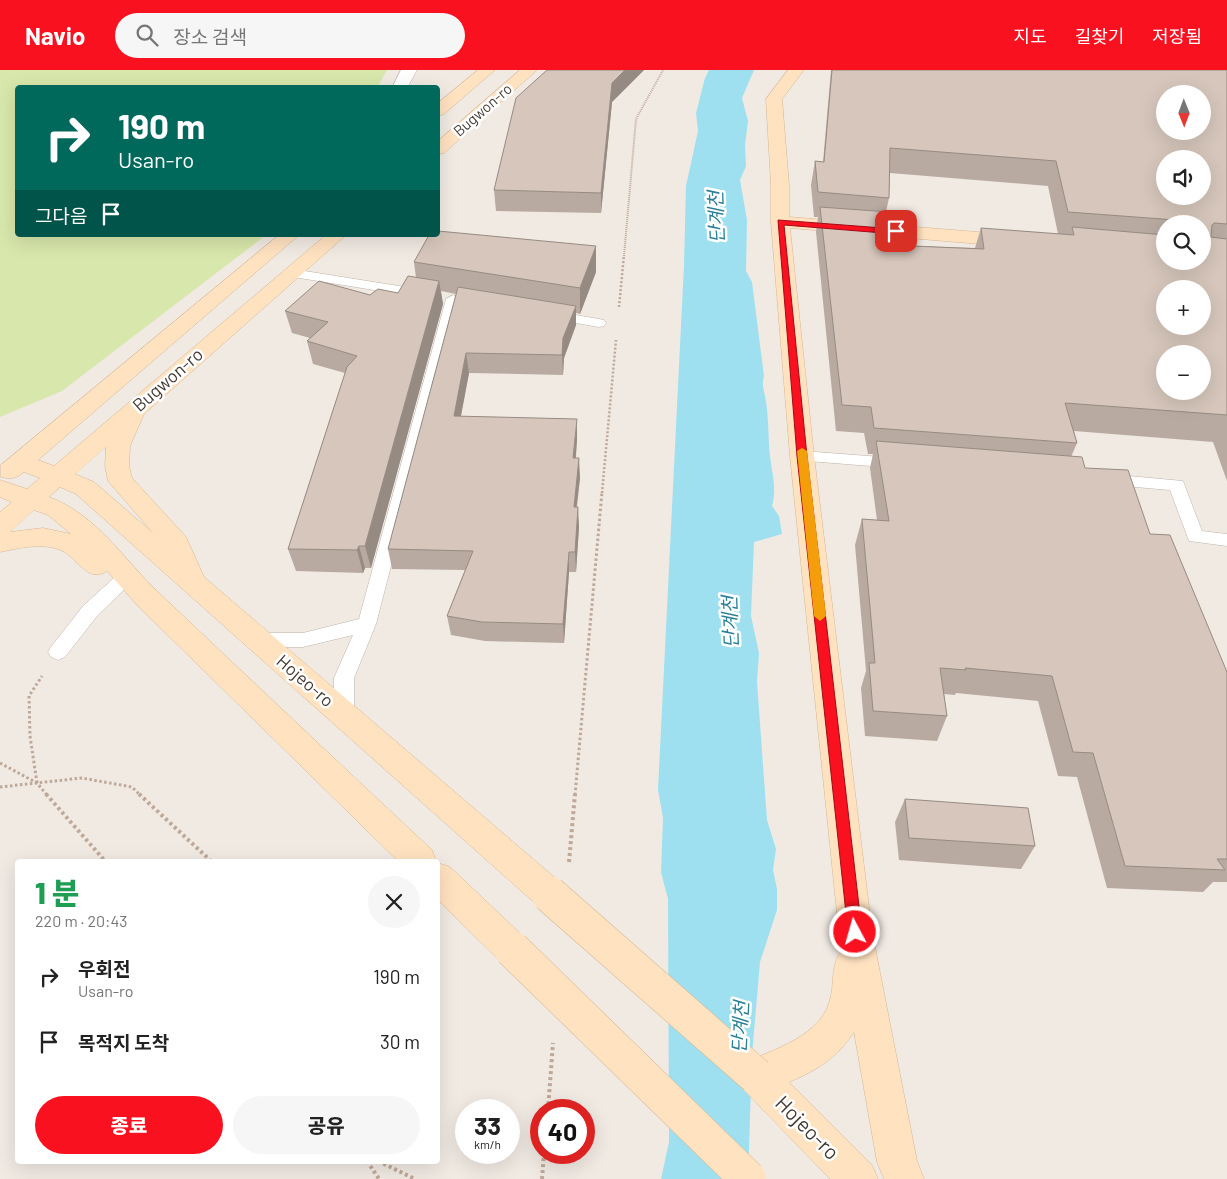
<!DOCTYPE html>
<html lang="ko">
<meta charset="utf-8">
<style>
body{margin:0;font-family:Barlow,"Noto Sans KR",sans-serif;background:#f6f6f6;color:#222;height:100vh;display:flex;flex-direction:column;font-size:19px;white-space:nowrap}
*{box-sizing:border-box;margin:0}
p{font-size:16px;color:#767676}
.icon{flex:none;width:28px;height:28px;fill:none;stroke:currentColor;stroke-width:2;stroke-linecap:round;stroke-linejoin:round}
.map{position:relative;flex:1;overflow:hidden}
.drawer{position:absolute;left:15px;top:789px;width:425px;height:305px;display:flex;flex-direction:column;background:#fff;border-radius:5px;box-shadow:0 5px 20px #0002}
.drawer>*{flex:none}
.hud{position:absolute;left:15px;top:15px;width:425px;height:152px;border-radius:5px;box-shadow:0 5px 20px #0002;background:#00695c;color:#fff;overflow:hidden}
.needle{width:32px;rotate:179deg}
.buttons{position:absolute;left:1156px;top:15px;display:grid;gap:10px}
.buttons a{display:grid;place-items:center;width:55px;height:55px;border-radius:50%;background:#fff;box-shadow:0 5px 20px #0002;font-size:25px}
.speed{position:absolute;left:455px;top:1029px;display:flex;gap:10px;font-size:25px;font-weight:700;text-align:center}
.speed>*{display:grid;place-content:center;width:65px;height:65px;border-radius:50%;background:#fff;box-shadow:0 5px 20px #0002;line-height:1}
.speed small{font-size:12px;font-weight:400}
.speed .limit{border:8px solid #d22;background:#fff;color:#111}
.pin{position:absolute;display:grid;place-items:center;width:42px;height:42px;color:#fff;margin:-21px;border-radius:10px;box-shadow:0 2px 8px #0006}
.me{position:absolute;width:55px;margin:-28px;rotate:354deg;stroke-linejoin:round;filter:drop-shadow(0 0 4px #0008)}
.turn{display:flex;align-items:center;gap:18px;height:105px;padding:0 20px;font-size:22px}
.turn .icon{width:65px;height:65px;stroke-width:2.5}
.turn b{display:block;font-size:35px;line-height:42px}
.then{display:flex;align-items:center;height:48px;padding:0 20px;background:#0003;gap:10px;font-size:19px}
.round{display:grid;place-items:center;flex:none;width:52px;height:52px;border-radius:26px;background:#f6f6f6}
.headline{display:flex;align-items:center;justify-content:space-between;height:85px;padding:0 20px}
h1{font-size:30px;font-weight:800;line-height:38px;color:#1e9e55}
.cta{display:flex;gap:10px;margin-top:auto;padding:10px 20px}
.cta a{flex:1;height:58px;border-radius:30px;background:#fa1120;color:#fff;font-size:20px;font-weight:800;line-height:58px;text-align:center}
.cta a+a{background:#f6f6f6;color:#222}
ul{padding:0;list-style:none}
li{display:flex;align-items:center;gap:15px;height:65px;padding:0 20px}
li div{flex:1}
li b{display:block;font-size:19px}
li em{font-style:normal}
header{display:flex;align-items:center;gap:30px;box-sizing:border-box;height:70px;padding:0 25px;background:#fa1120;color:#fff}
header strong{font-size:24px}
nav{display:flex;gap:28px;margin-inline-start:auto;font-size:18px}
.search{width:350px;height:45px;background:#f6f6f6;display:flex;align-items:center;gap:12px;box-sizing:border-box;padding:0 18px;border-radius:28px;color:#767676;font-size:19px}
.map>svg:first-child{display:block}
.green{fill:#d8e7ab}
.water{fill:#9ee0f0}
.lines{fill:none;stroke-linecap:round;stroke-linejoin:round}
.lane-casing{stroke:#c0b3a9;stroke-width:1}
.street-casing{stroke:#c0b3a9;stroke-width:1}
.secondary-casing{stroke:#d5b694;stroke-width:1}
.path-far3{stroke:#bea897;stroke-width:2;stroke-dasharray:1 1;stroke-linecap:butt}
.path-far2{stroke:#bea897;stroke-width:2.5;stroke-dasharray:2 2;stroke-linecap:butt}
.path-far1{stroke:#bea897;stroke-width:3;stroke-dasharray:2.5 2.5;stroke-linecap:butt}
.path{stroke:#bea897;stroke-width:4;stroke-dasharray:3 3;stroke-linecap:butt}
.lane{fill:#fff;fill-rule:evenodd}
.street{fill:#fff;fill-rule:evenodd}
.secondary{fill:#ffe2c0;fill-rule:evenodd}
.secondary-bridge-casing{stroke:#d5b694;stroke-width:37;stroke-linecap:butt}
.secondary-bridge{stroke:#ffe2c0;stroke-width:36}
.wall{fill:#b8aaa1;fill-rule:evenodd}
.shaded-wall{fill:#968b83}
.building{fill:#d6c6bb;stroke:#968b83;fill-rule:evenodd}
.route{fill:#fa1120;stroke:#a20b15}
.slow{fill:#f59e0b}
.labels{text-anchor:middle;stroke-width:5;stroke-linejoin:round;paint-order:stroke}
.far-street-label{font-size:15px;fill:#433a33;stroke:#fff}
.street-label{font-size:18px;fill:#433a33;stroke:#fff}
.water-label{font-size:19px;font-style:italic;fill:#298096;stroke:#fff}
.near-street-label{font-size:21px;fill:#433a33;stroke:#fff}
</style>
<header>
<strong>Navio</strong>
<div class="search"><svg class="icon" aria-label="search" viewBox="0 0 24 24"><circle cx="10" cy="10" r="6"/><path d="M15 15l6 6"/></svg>장소 검색</div>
<nav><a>지도</a><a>길찾기</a><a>저장됨</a></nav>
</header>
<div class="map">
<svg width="1227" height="1109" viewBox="0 0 1227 1109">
<rect width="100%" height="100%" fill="#f1eae3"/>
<!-- green -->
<polygon class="green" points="0,0 387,0 377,18 18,18 18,165 266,165 62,321 0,347"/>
<!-- water -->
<path class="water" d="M709 0H754L742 28 748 51 745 75 746 96 740 110 747 150 746 201 752 212 764 306C761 316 765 323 766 332 769 350 768 369 770 386 772 403 777 419 772 436L779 446 782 464 754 472 751 546 759 583 757 612 767 750 776 779 773 800 777 819V840L760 892 752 985 748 1109H661L669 1072 668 829 661 802 663 748 658 720 684 195 686 116 698 61 696 43 705 8Z"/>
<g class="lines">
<!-- lane casing -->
<g class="lane-casing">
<g id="lane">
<polygon points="292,199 424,220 431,224 424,228 287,206 285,203"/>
<polygon points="453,225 460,229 376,554 354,608 354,645 351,651 344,653 337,651 334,645 334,608 353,565 303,577 259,577 252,575 250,570 252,565 259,563 303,563 359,549 446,229"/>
<polygon points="552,241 599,249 604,250 606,253 604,256 599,257 547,248 545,245"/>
<polygon points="802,381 895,388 901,389 903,393 901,397 895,398 796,390 794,386 796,382"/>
<polygon points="1107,404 1183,411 1202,461 1227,464 1227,476 1189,471 1170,420 1101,414 1099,410 1101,406"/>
<polygon points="121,505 127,507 130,512 127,517 97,546 65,587 58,590 51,587 48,582 51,577 83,536 115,507"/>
</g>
</g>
<!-- street casing -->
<g class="street-casing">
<polygon id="street" points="401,0 417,0 407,18 392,18"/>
</g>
<!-- secondary casing -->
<g class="secondary-casing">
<g id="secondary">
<polygon points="478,0 495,0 444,44 438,46 438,33"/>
<polygon points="520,0 537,0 444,83 438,84 438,71"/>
<path d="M788 0H804L782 29 789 115V147L1016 165 1023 167 1025 171 1023 175 1016 177 790 158 814 386 872 862 917 1091 924 1109H884L877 1092 854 962C838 987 816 1001 789 1012L872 1095 878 1109H830L743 1019 737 1006 743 993C775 979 823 966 831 926 834 912 831 894 841 882L790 386 771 152V115L766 29Z"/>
<path d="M279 165H299L38 390 54 396 326 165H346L144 344 130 376 129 396 132 408 186 467 204 507 561 813 566 824 561 835 549 840 537 835 76 424 60 417 49 427C96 444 124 490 159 523 250 609 341 695 432 780L436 791H398L137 535 107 501C87 515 76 484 58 479 40 473 19 478 0 482V442L12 432 0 427V410L27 419 40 408 24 402C16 409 11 409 1 407V395ZM106 377 105 396 108 411 153 463 94 412 75 404ZM34 440 48 445 71 464 43 458 10 462Z"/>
<polygon points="438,793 450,797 524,867 529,879 524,891 512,896 500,891 438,830"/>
</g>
</g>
<!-- path-far3 -->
<polyline class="path-far3" points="624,186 636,49 663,0"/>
<!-- path-far2 -->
<g class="path-far2">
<polyline points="619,237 624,185"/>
<polyline points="602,423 616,270"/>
</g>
<!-- path-far1 -->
<g class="path-far1">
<polyline points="0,693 37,713 47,725"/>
<polyline points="37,713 30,666 29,626 42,606"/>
<polyline points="0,717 82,708 132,717 140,725"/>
<polyline points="575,725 602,422"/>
</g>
<!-- path -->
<g class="path">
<polyline points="46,724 105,791"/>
<polyline points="139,724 211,791"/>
<polyline points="569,792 575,724"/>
<polyline points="548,1040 553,973"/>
<polyline points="367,1091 379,1109"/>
<polyline points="378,1091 415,1109"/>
<polyline points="542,1109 544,1082"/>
</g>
<!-- lane -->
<use href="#lane" class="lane"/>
<!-- street -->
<use href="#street" class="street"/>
<!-- secondary -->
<use href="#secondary" class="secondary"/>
<!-- secondary-bridge casing -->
<g class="secondary-bridge-casing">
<g id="secondary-bridge">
<polyline points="549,824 756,1006"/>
<polyline points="512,879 748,1109"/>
</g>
</g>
<!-- secondary-bridge -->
<use href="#secondary-bridge" class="secondary-bridge"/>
</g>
<!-- wall -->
<g class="wall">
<polygon points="547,0 644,0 612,32 601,143 496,141 494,120"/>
<path d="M831 0H1227V411L1213 372 1074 361 1077 373 1071 387 1085 398 1150 464 1227 602V812H1213L1203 822 1107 818 1077 707 1058 706 1038 631 956 623 955 625 944 624 947 646 937 671 865 666 861 618 866 601 855 475 862 449 877 450 870 398 873 384H868L864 363 836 361 816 162 818 147H814L811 115 815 91 823 92ZM890 103 1048 116 1058 164 981 158 975 178 888 175 886 142 889 128ZM1165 154H1202L1165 191Z"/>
<polygon points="414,192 596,202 580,244 576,243 576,255 564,288 563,305 469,303 461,346 577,369 576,388 580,408 577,437 579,457 576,502 569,502 564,573 485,571 451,565 447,546 465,500 392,499 388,479 456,224 441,221 443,234 371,498 365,498 363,503 296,501 288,479 345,303 313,294 307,271 310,268 292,263 285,241 370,225 398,223 416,208"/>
<polygon points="905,729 1035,776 1021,799 899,790 895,752"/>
</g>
<!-- shaded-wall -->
<g class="shaded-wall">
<polygon points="625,0 644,0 612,32 601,143 601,123 612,13"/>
<polygon points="596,176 596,202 580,244 580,218"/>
<polygon points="439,211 443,234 371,498 365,476"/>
<polygon points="576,236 576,255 564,288 563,305 562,285 563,268"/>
<polygon points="466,283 469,303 457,366 454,346"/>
<polygon points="577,349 577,369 574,408 573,388"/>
<polygon points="579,388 580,408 574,456 574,437"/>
<polygon points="578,437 579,457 576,502 575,482"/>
<polygon points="359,476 365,498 363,503 357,480"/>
<polygon points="569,482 569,502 564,573 563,554"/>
</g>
<!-- building -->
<g class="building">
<polygon points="547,0 625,0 612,13 601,123 494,120 516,28"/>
<path d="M832 0H1227V154L1214 153 1212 155 1211 167 1227 169V345L1065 333 1077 373 874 358 871 337 842 335 820 137 889 142 888 175 984 179 981 158 1074 165 1072 157 1165 165V191H1202V154H1178V152L1176 150 1068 142 1056 91 890 78 889 128 818 122 815 91 824 92ZM1165 24H1202V61H1165ZM1165 89H1202V126H1165ZM1165 219H1202V256H1165ZM1165 284H1202V321H1165Z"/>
<polygon points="438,161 596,176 580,218 414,192 429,165 438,165"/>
<polygon points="408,206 439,211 365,476 359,476 357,480 288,479 347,297 357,286 307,271 328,252 285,241 319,211 370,225 378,219 398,223"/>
<polygon points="458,217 576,236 563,268 562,285 466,283 454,346 577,349 573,388 579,388 574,437 578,437 575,482 569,482 563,554 482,552 447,546 473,481 388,479"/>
<polygon points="876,371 1082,387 1085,398 1128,400 1150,464 1170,465 1227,602 1227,789 1217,789 1225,800 1125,796 1093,683 1073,682 1052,606 965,598 966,600 940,598 947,646 873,641 869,593 875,593 862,449 889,451"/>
<polygon points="905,729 1028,738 1035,776 909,768"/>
</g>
<!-- route -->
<polygon class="route" points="778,150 896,159 900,161 896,164 784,155 807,386 862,862 860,866 855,868 850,866 848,862 797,386"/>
<!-- slow -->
<polygon class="slow" points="802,378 807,381 826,546 820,551 814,546 797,381"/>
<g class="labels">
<!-- far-street labels -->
<g class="far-street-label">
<text transform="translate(483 40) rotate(-41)" y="5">Bugwon-ro</text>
</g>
<!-- street labels -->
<g class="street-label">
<text transform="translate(168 310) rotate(-41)" y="6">Bugwon-ro</text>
<text transform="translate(305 611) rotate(41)" y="6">Hojeo-ro</text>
</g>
<!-- water labels -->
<g class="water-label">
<text transform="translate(716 147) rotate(-92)" y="7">단계천</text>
<text transform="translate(730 552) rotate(-92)" y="7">단계천</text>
<text transform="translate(740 957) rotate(-87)" y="7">단계천</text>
</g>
<!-- near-street labels -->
<g class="near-street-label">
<text transform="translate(807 1058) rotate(45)" y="7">Hojeo-ro</text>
</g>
</g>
</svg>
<div class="buttons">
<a><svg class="needle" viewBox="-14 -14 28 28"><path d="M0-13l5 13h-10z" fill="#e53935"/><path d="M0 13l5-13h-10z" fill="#767676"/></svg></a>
<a><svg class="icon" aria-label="sound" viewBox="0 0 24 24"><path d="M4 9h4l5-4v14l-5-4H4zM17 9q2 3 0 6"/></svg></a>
<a><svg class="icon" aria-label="search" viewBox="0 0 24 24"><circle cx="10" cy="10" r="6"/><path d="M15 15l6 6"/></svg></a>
<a>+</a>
<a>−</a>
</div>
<div class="speed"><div>33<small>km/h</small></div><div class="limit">40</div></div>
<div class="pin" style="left:896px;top:161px;background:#d93025"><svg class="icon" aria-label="arrive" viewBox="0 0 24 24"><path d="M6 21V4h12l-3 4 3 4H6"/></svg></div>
<svg class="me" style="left:855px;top:862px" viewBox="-20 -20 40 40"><circle r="17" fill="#fa1120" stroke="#fff" stroke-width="3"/><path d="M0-11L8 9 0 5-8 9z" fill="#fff"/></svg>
<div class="hud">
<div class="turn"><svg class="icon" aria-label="right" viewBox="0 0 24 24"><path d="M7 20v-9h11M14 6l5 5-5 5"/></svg><div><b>190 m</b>Usan-ro</div></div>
<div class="then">그다음<svg class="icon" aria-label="arrive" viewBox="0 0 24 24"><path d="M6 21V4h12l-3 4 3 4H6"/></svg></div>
</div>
<section class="drawer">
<div class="headline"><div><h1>1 분</h1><p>220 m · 20:43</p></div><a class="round"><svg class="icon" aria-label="close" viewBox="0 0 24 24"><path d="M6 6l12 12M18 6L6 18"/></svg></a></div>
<ul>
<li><svg class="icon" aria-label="right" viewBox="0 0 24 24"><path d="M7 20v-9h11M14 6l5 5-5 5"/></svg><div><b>우회전</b><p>Usan-ro</p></div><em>190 m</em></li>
<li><svg class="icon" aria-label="arrive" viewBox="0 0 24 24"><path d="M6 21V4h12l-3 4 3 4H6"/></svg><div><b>목적지 도착</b></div><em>30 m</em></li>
</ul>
<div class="cta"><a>종료</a><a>공유</a></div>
</section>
</div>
